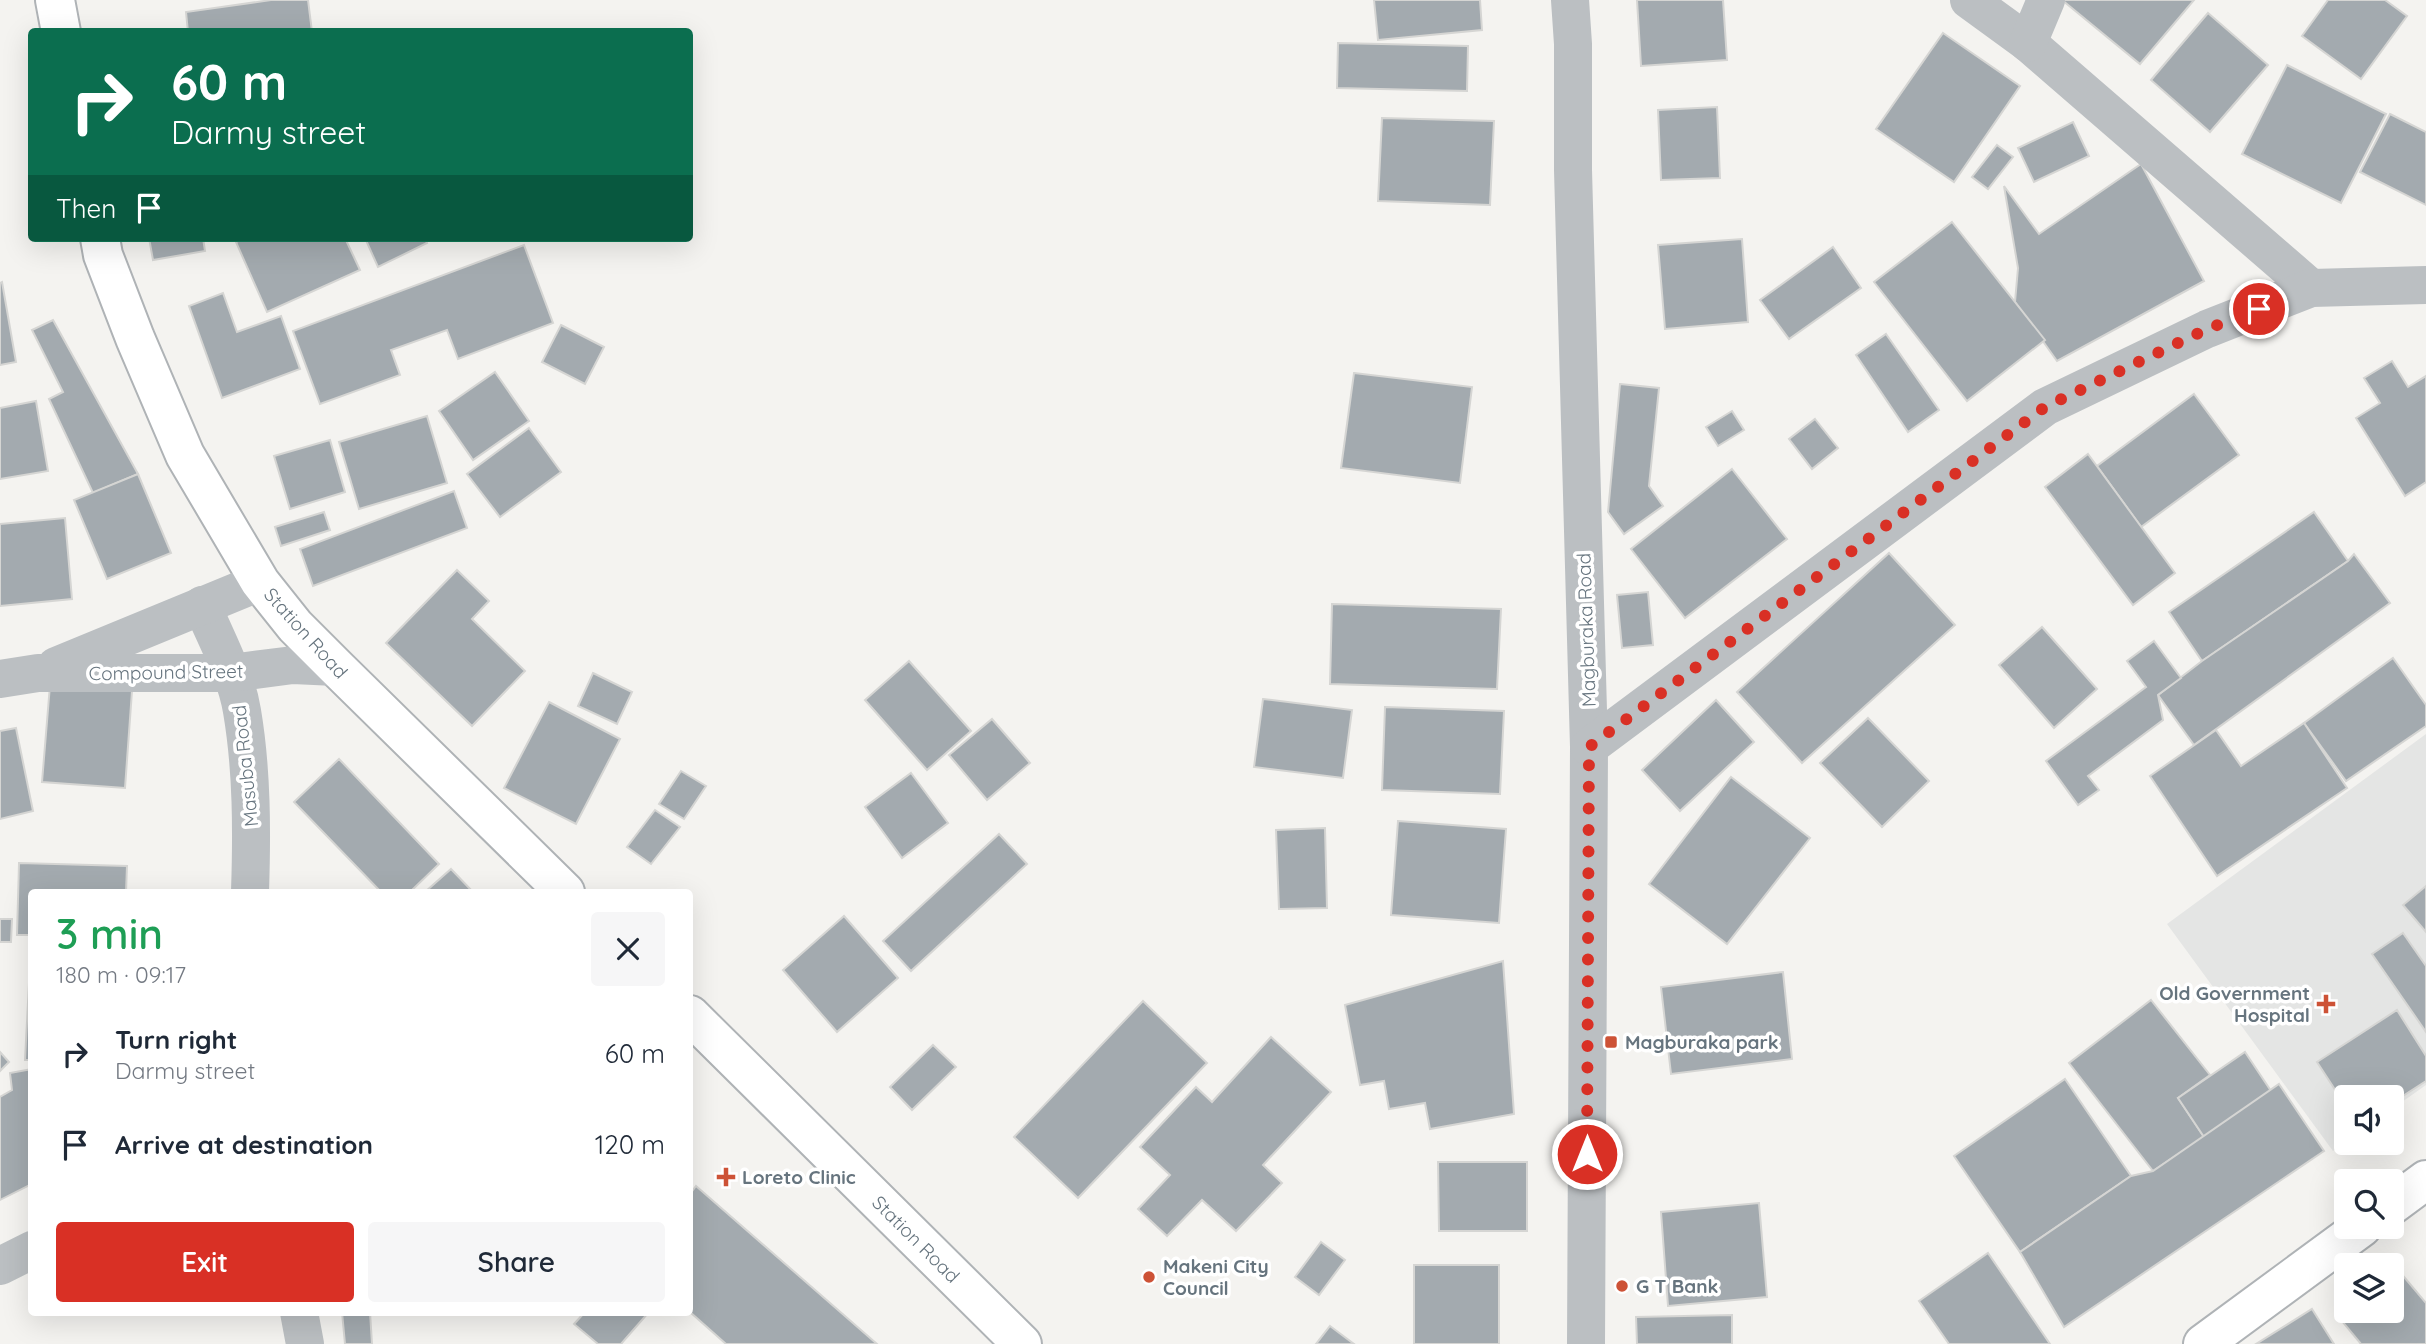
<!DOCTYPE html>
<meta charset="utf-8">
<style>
body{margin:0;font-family:Quicksand,sans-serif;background:#f6f6f7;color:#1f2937;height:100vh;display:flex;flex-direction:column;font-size:26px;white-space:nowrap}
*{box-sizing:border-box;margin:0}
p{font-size:23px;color:#747a83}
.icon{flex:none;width:38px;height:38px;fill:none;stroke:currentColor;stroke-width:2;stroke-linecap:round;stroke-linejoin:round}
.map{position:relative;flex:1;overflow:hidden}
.drawer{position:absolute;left:28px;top:889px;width:665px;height:427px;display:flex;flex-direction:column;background:#fff;border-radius:7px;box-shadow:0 7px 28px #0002}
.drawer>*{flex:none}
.banner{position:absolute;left:28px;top:28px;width:665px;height:214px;border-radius:7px;box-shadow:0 7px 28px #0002;background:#0b6e4f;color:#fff;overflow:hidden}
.fabs{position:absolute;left:2334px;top:1085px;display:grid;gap:14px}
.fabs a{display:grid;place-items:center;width:70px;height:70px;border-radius:7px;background:#fff;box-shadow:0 7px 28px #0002;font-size:35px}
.pin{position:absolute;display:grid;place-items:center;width:60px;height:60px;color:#fff;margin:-30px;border:4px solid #fff;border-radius:50%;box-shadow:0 2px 7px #0007}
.me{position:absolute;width:77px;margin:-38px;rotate:0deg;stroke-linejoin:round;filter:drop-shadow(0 0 5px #0008)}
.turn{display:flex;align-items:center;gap:24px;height:147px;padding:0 28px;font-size:32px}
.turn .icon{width:91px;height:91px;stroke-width:2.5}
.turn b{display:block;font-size:49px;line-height:60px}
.then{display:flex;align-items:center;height:66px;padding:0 28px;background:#0003;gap:14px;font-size:26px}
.round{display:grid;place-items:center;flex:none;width:74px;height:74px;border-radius:7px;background:#f6f6f7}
.head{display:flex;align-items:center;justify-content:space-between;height:119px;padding:0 28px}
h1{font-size:42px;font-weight:600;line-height:52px;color:#1e9e55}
.primary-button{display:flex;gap:14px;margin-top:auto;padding:14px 28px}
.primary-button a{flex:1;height:80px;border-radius:7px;background:#d93025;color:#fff;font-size:28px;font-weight:600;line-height:80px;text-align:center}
.primary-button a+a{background:#f6f6f7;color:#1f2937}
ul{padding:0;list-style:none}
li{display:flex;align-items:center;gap:21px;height:91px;padding:0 28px}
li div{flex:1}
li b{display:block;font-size:26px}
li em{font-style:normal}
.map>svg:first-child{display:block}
.built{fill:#e4e5e4}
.building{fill:#a3aaaf;stroke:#d5d5d3;stroke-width:2}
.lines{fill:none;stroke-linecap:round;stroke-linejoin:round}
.major-casing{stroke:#afb3b6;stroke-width:42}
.minor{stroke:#bbbfc2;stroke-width:38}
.major{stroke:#fff;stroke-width:38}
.route{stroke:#d93025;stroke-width:12;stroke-dasharray:0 21.6}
.poi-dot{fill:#cd5236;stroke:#fff;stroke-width:2.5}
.labels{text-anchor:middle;stroke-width:7;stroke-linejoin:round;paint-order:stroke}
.street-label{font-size:19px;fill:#66747e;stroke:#fff}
.poi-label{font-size:19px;font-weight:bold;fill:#66747e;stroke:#fff;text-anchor:start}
</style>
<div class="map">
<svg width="2426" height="1344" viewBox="0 0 2426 1344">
<rect width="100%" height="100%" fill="#f4f3f0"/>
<!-- built -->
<polygon class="built" points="2426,734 2426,1085 2392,1109 2392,1097 2347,1097 2347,1141 2333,1151 2167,924"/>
<!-- building -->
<g class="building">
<polygon points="271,0 308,0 312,32 188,32 186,12"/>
<polygon points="1374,0 1480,0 1482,30 1378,40"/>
<polygon points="1637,0 1723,0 1727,60 1641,66"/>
<polygon points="2062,0 2194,0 2140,64"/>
<polygon points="2328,0 2385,0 2407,16 2361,79 2302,36"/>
<polygon points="2208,13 2268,65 2210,132 2151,80"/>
<polygon points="1943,33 2020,86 1954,182 1876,129"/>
<polygon points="1338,43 1468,46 1467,91 1337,88"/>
<polygon points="2287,65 2386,114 2341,203 2242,154"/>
<polygon points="1717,107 1720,178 1661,180 1658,110"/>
<polygon points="2390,114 2426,132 2426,205 2360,172"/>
<polygon points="1382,118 1494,121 1490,205 1378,201"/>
<polygon points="2073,122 2089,156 2034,182 2018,148"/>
<polygon points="1997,145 2013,157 1988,189 1972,177"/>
<polygon points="2141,164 2204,281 2057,361 2015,302 2018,268 2004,186 2039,234"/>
<polygon points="1952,222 2045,340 1967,401 1874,282"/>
<polygon points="149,238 203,238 205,251 153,260"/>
<polygon points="245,238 345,238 360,270 267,312 236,242"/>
<polygon points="365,238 425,238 427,243 378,267"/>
<polygon points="1742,239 1748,322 1665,329 1658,245"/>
<polygon points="524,245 553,323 458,359 447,330 391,350 400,375 320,404 293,331"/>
<polygon points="1833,247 1861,288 1789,339 1760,300"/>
<polygon points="2,282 16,362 0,365 0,283"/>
<polygon points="223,293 237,332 281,316 300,369 222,398 189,306"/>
<polygon points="53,320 138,474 93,493 49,399 63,392 32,330"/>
<polygon points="561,325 604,347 585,384 542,362"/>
<polygon points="1886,334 1939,410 1908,432 1856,355"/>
<polygon points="2392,361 2408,387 2426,376 2426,482 2405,496 2356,418 2380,403 2364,378"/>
<polygon points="495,372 529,421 473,460 439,411"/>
<polygon points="1354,373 1472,387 1460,483 1341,468"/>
<polygon points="1620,384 1659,388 1649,486 1663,506 1624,534 1608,512"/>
<polygon points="2194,394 2239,455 2141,527 2097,466"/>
<polygon points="36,401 48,471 0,479 0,408"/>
<polygon points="1732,411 1744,430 1718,446 1706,427"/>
<polygon points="427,416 447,483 359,509 339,442"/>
<polygon points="1815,419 1838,448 1812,469 1789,439"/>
<polygon points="529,428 561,472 500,517 467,474"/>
<polygon points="330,440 345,492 290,509 274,456"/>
<polygon points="2088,454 2175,573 2133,605 2045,487"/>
<polygon points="1732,469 1787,539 1685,618 1631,549"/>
<polygon points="138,474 171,553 107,579 74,500"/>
<polygon points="454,491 467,528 313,586 300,549"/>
<polygon points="324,512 330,530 281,546 275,527"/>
<polygon points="2314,512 2348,561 2202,661 2169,612"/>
<polygon points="65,518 72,599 0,606 0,524"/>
<polygon points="1889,553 1955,625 1802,763 1737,692"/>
<polygon points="2354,554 2390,603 2194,745 2158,695 2202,661 2348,561"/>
<polygon points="457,570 489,601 472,619 525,671 472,726 386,643"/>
<polygon points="1648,592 1653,645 1622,648 1617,595"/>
<polygon points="1332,604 1501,609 1497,689 1330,684"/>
<polygon points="2042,627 2097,689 2054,728 1999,665"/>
<polygon points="2154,641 2181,678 2158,695 2163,720 2088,776 2099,790 2078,805 2046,761 2146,687 2127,661"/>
<polygon points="2393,658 2426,705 2426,726 2346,781 2304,723"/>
<polygon points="909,661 971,731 927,770 865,700"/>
<polygon points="593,673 632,692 617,724 578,706"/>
<polygon points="50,685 132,691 125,788 42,782"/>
<polygon points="1263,699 1352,710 1343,778 1254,767"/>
<polygon points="1716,700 1754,742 1680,811 1642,770"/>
<polygon points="549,702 620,739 576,824 504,788"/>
<polygon points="1385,707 1504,711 1500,794 1382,790"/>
<polygon points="1868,718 1929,781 1882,827 1820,763"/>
<polygon points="992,719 1030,763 987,800 949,755"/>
<polygon points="2304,723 2347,788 2217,876 2150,776 2216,730 2241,766"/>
<polygon points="16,728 33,811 0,819 0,731"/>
<polygon points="339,759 439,864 410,892 381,892 294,802"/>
<polygon points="681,771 706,786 684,819 659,804"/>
<polygon points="911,773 948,823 902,858 865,807"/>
<polygon points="1731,777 1810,838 1727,944 1649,884"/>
<polygon points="655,810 680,827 651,864 627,847"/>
<polygon points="1398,821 1506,829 1499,923 1391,915"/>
<polygon points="1325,828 1327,908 1279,909 1276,830"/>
<polygon points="999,834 1027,864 911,971 883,941"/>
<polygon points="19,863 127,866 126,892 32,892 32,935 17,935"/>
<polygon points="451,869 473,892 425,892"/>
<polygon points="2426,886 2426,932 2403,905"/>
<polygon points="844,916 898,978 837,1032 783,970"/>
<polygon points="0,919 12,919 11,942 0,942"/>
<polygon points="2403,933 2426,966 2426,1032 2372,954"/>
<polygon points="1503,961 1514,1114 1430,1129 1425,1103 1389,1109 1384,1081 1360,1085 1345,1005"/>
<polygon points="1783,972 1792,1059 1671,1074 1661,987"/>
<polygon points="29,983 32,983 32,1060 25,1060"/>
<polygon points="2151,1000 2210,1075 2178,1098 2204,1137 2153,1171 2069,1063"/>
<polygon points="1143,1001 1207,1063 1078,1198 1014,1137"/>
<polygon points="2397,1010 2426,1056 2426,1081 2392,1103 2392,1097 2347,1097 2347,1108 2317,1062"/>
<polygon points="1271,1037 1331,1092 1263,1165 1282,1183 1236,1231 1202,1200 1167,1236 1138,1209 1170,1175 1140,1147 1196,1087 1212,1102"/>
<polygon points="933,1045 956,1067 912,1110 890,1087"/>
<polygon points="0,1052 9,1062 0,1071"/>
<polygon points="2245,1052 2271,1091 2204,1137 2178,1098"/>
<polygon points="32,1069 32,1184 0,1200 0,1097 12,1090 10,1073"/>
<polygon points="2065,1079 2131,1176 2020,1252 1954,1156"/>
<polygon points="2279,1084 2324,1151 2064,1327 2020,1252 2131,1176 2153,1171"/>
<polygon points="1438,1162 1527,1162 1527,1231 1439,1231"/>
<polygon points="696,1186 877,1344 726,1344 690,1312 690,1194"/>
<polygon points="1759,1203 1767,1297 1668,1306 1661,1212"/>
<polygon points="1321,1242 1345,1260 1319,1295 1295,1277"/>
<polygon points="1988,1253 2050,1344 1949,1344 1919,1301"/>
<rect x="1414" y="1265" width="85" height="79"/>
<polygon points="2399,1271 2426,1303 2426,1344 2361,1344 2341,1320 2352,1311 2392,1311 2392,1277"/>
<polygon points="2312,1309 2334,1344 2256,1344"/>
<polygon points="342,1312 370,1312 372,1344 345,1344"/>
<polygon points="585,1312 649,1312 621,1344 598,1344 574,1324"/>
<polygon points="1732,1315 1732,1344 1637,1344 1636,1317"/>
<polygon points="1330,1326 1354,1344 1316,1344"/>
</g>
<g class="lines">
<!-- major casing -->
<g class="major-casing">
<g id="major">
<polyline points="55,0 61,32"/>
<polyline points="100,238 103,255 135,338 185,455 260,582 295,626 336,667 565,892"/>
<polyline points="690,1015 1022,1344"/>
<polyline points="2392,1205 2426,1180"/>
<polyline points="2203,1344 2362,1227"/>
</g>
</g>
<!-- minor -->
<g class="minor">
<polyline points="1570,0 1573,44 1573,170 1589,747 1586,1344"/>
<polyline points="1969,0 2028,43 2311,288"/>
<polyline points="2028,43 2046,0"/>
<path d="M202 605C216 639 236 674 242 711 252 770 252 832 250 892"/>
<polyline points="56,666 260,582"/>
<polyline points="0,679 38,673 231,673 293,665 336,667"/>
<polyline points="1589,747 2045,407 2207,329 2311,288 2426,285"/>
<polyline points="0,1266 32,1250"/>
<polyline points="299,1312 305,1344"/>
</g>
<!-- major -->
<use href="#major" class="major"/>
</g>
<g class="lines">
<!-- route -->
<polyline class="route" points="1587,1154 1589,747 2045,407 2207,329 2259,309"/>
</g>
<!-- markers -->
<g class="poi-dot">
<path d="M2322.5 993.5h7v7h7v7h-7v7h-7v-7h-7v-7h7z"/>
<rect x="1604" y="1035" width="14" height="14" rx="3.5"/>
<path d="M722.5 1166.5h7v7h7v7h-7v7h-7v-7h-7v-7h7z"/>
<circle cx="1149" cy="1277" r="7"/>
<circle cx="1622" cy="1286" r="7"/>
</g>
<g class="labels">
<!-- street labels -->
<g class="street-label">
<text transform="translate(1586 630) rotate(-92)" y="7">Magburaka Road</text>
<text transform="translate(306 633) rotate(48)" y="7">Station Road</text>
<text transform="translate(166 672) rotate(-1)" y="7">Compound Street</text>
<text transform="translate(245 766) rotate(-96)" y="7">Masuba Road</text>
<text transform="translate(916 1239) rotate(45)" y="7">Station Road</text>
</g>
<!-- poi labels -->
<g class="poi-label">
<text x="2310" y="1000" text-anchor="end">Old Government<tspan x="2310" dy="22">Hospital</tspan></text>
<text x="1625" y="1049">Magburaka park</text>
<text x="742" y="1184">Loreto Clinic</text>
<text x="1163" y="1273">Makeni City<tspan x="1163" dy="22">Council</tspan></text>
<text x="1636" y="1293">G T Bank</text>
</g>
</g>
</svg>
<div class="fabs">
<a><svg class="icon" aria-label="sound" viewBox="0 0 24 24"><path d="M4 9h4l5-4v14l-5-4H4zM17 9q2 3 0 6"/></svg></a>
<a><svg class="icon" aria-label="search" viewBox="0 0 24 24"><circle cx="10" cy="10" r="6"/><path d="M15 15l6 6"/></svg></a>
<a><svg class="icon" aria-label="layers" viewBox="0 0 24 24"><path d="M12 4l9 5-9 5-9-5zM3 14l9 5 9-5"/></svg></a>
</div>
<div class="pin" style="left:2259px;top:309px;background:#d93025"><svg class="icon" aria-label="arrive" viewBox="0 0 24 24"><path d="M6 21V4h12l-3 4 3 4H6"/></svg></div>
<svg class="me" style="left:1587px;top:1154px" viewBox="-20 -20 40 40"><circle r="17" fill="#d93025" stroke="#fff" stroke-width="3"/><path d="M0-11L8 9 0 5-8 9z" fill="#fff"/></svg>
<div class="banner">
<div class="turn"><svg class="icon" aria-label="right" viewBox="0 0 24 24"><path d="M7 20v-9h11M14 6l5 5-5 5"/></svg><div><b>60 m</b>Darmy street</div></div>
<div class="then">Then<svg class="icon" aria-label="arrive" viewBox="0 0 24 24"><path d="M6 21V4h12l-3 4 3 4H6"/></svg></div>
</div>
<section class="drawer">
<div class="head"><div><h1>3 min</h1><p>180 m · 09:17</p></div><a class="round"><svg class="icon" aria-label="close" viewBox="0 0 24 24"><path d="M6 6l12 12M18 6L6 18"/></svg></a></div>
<ul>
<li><svg class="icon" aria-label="right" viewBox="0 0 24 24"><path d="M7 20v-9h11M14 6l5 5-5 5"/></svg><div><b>Turn right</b><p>Darmy street</p></div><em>60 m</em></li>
<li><svg class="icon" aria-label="arrive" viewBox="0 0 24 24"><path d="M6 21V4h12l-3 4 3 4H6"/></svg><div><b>Arrive at destination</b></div><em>120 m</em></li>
</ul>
<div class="primary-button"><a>Exit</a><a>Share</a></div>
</section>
</div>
